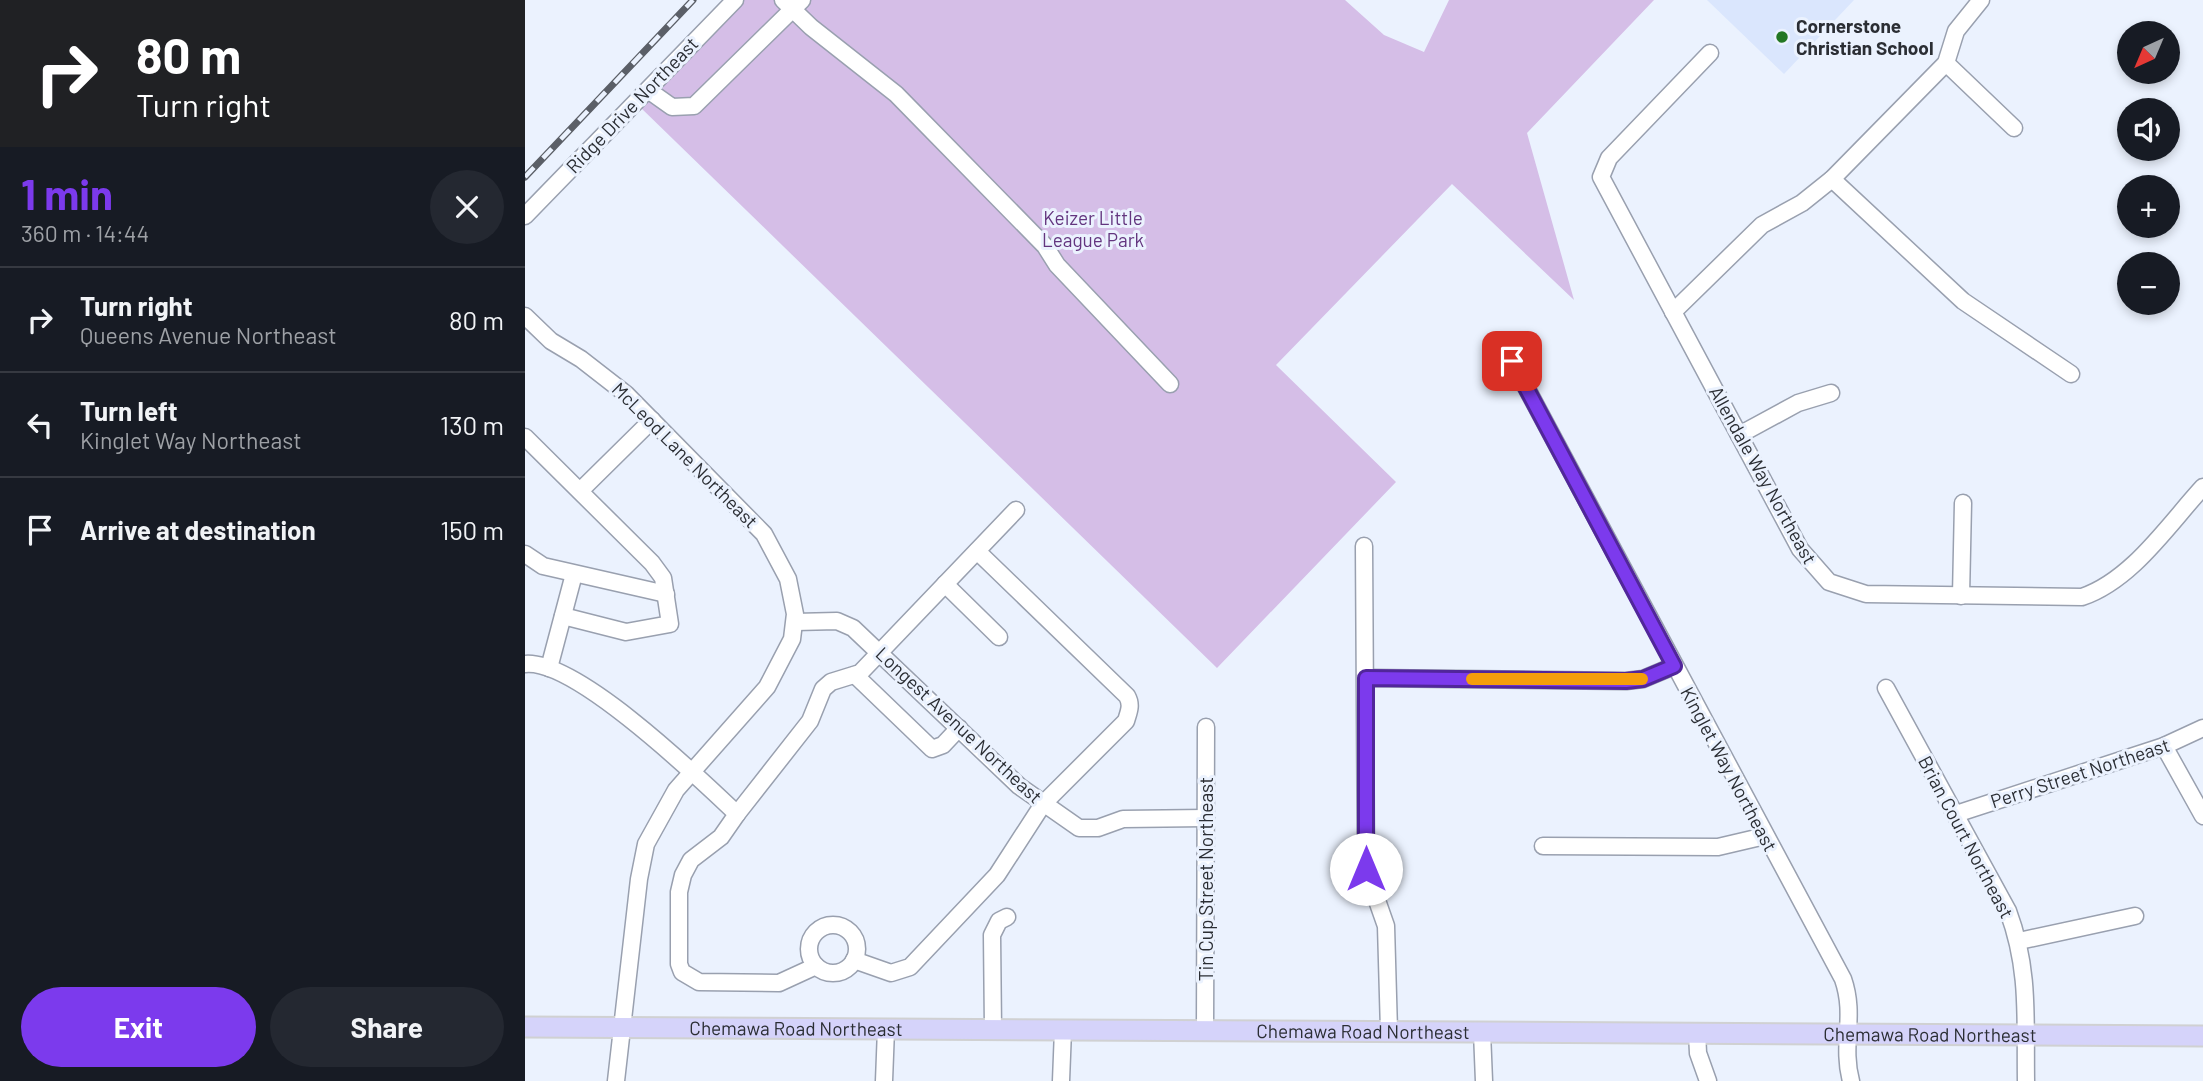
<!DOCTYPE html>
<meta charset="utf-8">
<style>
body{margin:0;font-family:Barlow,sans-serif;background:#242831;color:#f1f3f6;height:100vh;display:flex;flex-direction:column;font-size:26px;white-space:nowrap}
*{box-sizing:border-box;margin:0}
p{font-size:23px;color:#9ea1a6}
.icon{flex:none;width:38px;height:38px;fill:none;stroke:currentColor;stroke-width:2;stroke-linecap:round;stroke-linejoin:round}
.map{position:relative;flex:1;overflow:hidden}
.drawer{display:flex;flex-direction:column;background:#171b24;width:525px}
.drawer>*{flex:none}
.guide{background:#202124;color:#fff;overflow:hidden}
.needle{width:46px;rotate:224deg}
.fabs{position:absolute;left:1592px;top:21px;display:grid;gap:14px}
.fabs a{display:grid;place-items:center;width:63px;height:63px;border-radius:50%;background:#171b24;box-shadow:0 4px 10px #0003;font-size:35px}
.pin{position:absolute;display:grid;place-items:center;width:60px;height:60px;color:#fff;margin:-30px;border-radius:14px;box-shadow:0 4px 10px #0006}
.me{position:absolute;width:77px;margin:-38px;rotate:0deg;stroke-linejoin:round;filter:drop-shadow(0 0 5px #0008)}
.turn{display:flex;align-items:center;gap:24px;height:147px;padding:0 21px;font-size:32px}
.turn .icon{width:91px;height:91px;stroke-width:2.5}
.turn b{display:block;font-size:49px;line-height:60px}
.round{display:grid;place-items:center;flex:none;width:74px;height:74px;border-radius:37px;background:#242831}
.summary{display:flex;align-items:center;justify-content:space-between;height:119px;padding:0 21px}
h1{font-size:42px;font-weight:700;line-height:52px;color:#7c3aed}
.cta{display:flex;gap:14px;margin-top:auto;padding:14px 21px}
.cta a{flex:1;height:80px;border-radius:42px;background:#7c3aed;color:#fff;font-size:28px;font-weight:700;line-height:80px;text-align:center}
.cta a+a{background:#242831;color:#f1f3f6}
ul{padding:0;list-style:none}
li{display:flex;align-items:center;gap:21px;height:105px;padding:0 21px;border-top:2px solid #363941}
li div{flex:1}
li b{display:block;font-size:26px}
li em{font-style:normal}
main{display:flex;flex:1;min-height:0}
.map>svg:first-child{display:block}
.built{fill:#dae6fd}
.green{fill:#d5bee7}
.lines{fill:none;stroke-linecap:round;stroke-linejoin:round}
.minor-casing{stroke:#99a0af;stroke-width:19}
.major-casing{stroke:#d0d1d2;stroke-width:23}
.minor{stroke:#fff;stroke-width:16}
.major{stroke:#d5d3fa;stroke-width:19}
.rail-casing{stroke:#5b5f67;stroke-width:7}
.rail{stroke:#ebf2fe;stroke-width:4.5;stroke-dasharray:13;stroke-linecap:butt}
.route-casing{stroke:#51269a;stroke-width:18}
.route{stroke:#7c3aed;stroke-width:12}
.slow{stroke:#f59e0b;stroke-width:12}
.poi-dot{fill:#237723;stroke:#ebf2fe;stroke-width:2.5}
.labels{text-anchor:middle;stroke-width:6;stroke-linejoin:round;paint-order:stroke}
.poi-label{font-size:19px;font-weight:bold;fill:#2b2e34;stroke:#ebf2fe;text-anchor:start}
.street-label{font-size:19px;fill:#2b2e34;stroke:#ebf2fe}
.park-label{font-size:19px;fill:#63357f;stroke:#ebf2fe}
</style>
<main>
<section class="drawer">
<div class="guide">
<div class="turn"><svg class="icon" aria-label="right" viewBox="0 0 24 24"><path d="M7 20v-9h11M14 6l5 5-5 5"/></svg><div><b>80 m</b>Turn right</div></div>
</div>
<div class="summary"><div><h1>1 min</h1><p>360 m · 14:44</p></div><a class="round"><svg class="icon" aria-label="close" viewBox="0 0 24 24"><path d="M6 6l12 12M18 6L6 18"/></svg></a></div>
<ul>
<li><svg class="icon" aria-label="right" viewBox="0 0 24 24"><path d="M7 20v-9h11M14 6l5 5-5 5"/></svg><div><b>Turn right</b><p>Queens Avenue Northeast</p></div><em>80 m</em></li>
<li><svg class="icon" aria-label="left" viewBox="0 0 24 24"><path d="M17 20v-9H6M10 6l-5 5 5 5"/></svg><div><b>Turn left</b><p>Kinglet Way Northeast</p></div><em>130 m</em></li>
<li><svg class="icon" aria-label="arrive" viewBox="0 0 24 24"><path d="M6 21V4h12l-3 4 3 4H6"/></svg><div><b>Arrive at destination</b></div><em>150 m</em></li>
</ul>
<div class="cta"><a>Exit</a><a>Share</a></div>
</section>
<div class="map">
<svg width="1678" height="1081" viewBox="0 0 1678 1081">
<rect width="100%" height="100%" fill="#ebf2fe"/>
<!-- built -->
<polygon class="built" points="1182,0 1329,0 1259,74"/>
<!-- green -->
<polygon class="green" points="218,0 820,0 859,35 899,52 924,0 1129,0 1002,133 1049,300 927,184 751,365 871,482 692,668 115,107"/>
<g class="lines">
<!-- minor casing -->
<g class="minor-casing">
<g id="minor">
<polyline points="258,0 286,27 371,94 520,246 532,265 645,384"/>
<path d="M1185 53 1084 158 1076 177 1275 549 1304 582 1341 594 1557 597C1607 580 1643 525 1678 487"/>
<polyline points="1421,63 1489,128"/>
<polyline points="123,90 147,107 169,106 277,0"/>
<polyline points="1307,179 1438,301 1546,374"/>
<polyline points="0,216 210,0"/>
<polyline points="1148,312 1237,225 1277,203 1307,179 1421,63 1431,31 1456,0"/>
<polyline points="0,316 26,341 56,359 101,394 239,534 263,579 270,614 267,639 242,687 151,790 121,844 114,879 91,1081"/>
<path d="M987 361 1318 979C1331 1016 1316 1044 1326 1081"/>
<polyline points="1214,435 1273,403 1306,393"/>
<polyline points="0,437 127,563 138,578 145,624 101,632 38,616"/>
<polyline points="55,491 127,420"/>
<polyline points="839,546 841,869 861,926 864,1031"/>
<polyline points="0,554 18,566 141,594"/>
<polyline points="420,584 474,637"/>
<polyline points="1436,596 1438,503"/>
<polyline points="270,622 312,621 328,628 494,786 554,828 573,828 598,819 681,818"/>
<path d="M0 664C51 659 174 778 212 814L196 837 166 860 158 875 154 892V964L157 972 174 982 254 983 291 966"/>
<polyline points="24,668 49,574"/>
<polyline points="330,675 407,749 418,745 434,728"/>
<polyline points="841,678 1101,681 1118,679 1149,666"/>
<path d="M1361 688 1483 911C1505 970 1500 1020 1501 1081"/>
<polyline points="1639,746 1678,816"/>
<polyline points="212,814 285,721 298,689 306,682 335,673 491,510"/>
<polyline points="1431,814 1639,746 1678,728"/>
<polyline points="1018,846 1193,847 1240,836"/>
<circle cx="308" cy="949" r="24"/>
<polyline points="1494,941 1610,916"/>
<path d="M329 960 366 973 385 967 472 875 518 804 601 721C604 711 607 705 602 696L452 551"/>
<polyline points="468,1029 467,935 474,921 482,917"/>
<polyline points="680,1030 681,727"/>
<polyline points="957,1032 959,1081"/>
<polyline points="1172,1032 1173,1053 1183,1081"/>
<polyline points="359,1081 361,1029"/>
<polyline points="536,1081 538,1030"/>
</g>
</g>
<!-- major casing -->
<g class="major-casing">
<g id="major">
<path id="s1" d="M0 1027 1678 1036"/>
</g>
</g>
<!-- minor -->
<use href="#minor" class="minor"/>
<!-- major -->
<use href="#major" class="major"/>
<!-- rail casing -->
<g class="rail-casing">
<polyline id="rail" points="0,177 168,0"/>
</g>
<!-- rail -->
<use href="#rail" class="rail"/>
</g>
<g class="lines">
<!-- route casing -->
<g class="route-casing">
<polyline id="route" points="841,869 841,678 1101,681 1118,679 1149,666 987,361"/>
</g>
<!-- route -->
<use href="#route" class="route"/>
<!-- slow -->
<polyline class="slow" points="947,679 1117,679"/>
</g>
<!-- markers -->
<circle class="poi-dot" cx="1257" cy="37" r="7"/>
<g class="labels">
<!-- poi labels -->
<g class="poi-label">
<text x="1271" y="33">Cornerstone<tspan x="1271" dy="22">Christian School</tspan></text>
</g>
<!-- street labels -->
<g class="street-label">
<text transform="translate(107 105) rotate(-46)" y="7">Ridge Drive Northeast</text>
<text transform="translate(160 455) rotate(45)" y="7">McLeod Lane Northeast</text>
<text transform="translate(1238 475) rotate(61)" y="7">Allendale Way Northeast</text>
<text transform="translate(434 725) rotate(43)" y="7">Longest Avenue Northeast</text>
<text transform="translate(1204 769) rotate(62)" y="7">Kinglet Way Northeast</text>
<text transform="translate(1555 773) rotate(-18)" y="7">Perry Street Northeast</text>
<text transform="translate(1441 837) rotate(62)" y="7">Brian Court Northeast</text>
<text transform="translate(681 879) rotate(-90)" y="7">Tin Cup Street Northeast</text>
<text dy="7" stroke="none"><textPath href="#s1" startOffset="271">Chemawa Road Northeast</textPath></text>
<text dy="7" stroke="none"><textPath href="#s1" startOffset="838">Chemawa Road Northeast</textPath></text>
<text dy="7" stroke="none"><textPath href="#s1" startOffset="1405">Chemawa Road Northeast</textPath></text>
</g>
<!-- park labels -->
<g class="park-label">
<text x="568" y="225">Keizer Little<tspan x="568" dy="22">League Park</tspan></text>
</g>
</g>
</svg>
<div class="fabs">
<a><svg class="needle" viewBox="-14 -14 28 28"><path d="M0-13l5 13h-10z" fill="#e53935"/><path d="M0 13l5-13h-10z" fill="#9ea1a6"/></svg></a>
<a><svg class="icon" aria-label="sound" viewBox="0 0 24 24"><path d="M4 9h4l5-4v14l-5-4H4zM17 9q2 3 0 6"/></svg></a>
<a>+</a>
<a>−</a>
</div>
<div class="pin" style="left:987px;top:361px;background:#d93025"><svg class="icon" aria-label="arrive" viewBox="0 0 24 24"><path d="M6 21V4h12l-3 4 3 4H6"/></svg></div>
<svg class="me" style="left:841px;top:869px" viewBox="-20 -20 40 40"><circle r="19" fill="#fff"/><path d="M0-13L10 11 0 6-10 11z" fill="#7c3aed"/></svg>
</div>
</main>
